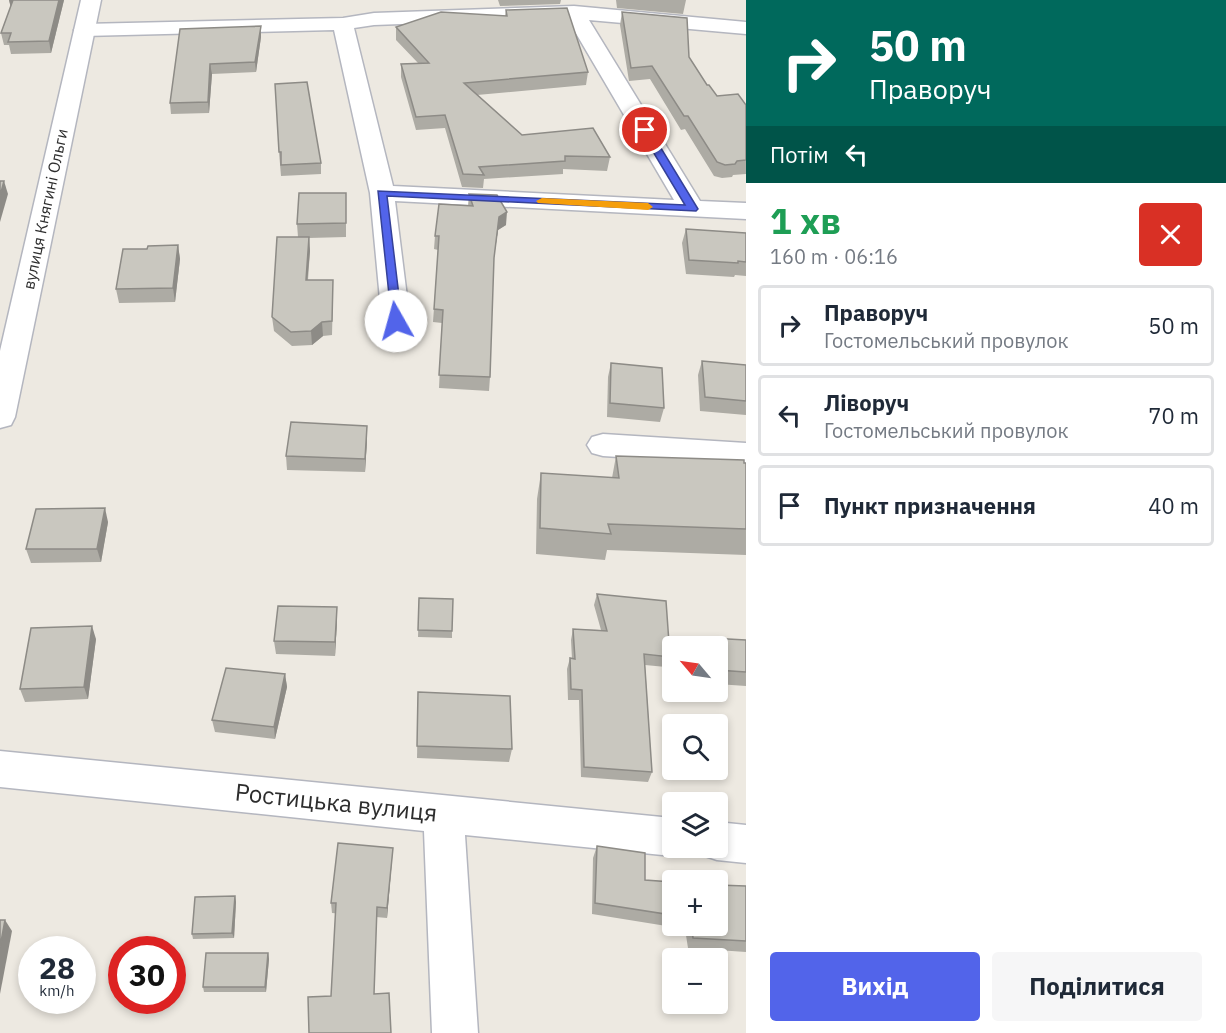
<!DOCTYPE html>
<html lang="uk">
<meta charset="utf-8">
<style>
body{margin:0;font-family:"IBM Plex Sans",sans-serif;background:#f6f6f7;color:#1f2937;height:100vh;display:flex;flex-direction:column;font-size:22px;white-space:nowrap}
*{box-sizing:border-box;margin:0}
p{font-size:20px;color:#747a83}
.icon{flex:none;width:33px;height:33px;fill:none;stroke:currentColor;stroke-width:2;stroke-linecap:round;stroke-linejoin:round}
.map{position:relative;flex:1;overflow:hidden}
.details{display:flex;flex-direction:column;background:#fff;width:480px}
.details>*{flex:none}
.banner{background:#00695c;color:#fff;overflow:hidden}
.needle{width:39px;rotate:299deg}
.fabs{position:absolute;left:662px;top:636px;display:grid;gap:12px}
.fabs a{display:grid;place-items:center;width:66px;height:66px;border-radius:6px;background:#fff;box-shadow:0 3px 9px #0003;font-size:30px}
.speed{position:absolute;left:18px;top:936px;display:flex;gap:12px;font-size:30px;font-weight:700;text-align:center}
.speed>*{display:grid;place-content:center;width:78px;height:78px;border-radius:50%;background:#fff;box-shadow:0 3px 9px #0003;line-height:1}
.speed small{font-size:15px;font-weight:400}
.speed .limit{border:9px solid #d22;background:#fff;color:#111}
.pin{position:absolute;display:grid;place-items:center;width:51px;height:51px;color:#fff;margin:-26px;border:3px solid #fff;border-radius:50%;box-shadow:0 2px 6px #0007}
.me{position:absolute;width:66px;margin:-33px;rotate:353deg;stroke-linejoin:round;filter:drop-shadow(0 0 4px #0008)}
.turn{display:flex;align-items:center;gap:21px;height:126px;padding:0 24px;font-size:27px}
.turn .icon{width:78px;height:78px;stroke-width:2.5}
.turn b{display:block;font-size:42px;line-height:51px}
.then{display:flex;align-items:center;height:57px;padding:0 24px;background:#0003;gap:12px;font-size:22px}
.round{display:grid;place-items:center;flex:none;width:63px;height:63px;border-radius:6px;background:#f6f6f7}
.summary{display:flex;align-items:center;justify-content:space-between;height:102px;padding:0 24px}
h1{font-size:36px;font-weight:700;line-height:45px;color:#1e9e55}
.action{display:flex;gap:12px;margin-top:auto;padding:12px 24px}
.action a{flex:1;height:69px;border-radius:6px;background:#5264ea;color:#fff;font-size:24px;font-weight:700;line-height:69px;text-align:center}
.action a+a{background:#f6f6f7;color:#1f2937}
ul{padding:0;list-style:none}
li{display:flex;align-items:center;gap:18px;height:81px;margin:0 12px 9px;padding:0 12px;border:3px solid #e0e1e3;border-radius:6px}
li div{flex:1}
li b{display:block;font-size:22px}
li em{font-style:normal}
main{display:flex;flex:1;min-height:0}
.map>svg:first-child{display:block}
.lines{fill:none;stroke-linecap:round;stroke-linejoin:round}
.street-casing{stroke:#b4b6bf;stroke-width:3}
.secondary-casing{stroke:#b4b6bf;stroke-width:3}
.street{fill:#fff;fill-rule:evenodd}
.secondary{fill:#fff;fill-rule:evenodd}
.wall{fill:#adaba4}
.shaded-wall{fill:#8d8b86}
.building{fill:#c9c7bf;stroke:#8d8b86;stroke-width:1.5}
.route{fill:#5264ea;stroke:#354198;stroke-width:1.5}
.slow{fill:#f59e0b}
.labels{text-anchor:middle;stroke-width:5;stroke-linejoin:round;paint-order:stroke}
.far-street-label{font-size:16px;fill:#2d2d2d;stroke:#fff}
.near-street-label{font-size:24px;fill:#2d2d2d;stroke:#fff}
</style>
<main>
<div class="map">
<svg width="746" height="1033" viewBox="0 0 746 1033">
<rect width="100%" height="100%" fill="#ede9e1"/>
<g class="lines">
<!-- street casing -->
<g class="street-casing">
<g id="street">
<path d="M574 6 746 22V34L589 20 700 201 746 203V219L395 201 410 321 406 327 396 330 386 327 382 321 370 193 334 30 84 36 77 34 74 30 77 26 84 24 343 18 374 13ZM567 18 674 200 393 186 354 28 374 25Z"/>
<polygon points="603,434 746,443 746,465 603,456 592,453 587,445 592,437"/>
<polygon points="0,751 672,818 672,848 688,848 686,851 672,856 465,835 478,1033 432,1033 424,831 0,787"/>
<polygon points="717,822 746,825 746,863 717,860 702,855 699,848 717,848"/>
</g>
</g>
<!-- secondary casing -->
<g class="secondary-casing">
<polygon id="secondary" points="81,0 101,0 15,417 11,425 0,428 0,351"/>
</g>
<!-- street -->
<use href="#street" class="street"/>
<!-- secondary -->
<use href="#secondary" class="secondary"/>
</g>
<!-- wall -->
<g class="wall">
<polygon points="9,0 64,0 51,53 11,54 9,45 4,45 1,33 11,8"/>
<polygon points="498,0 561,0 560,4 500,6"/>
<polygon points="616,0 686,0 683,14 617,8"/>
<polygon points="506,10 588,72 586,85 477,95 522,135 610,157 607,171 563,169 563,174 484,179 483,188 462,187 445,128 416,130 401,77 401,64 418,63 396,40 396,27 505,16"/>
<polygon points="622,12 689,57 707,85 717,96 746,105 746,174 733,175 732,177 722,178 714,176 685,129 681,130 650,79 629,81 620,25"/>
<polygon points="180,29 261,37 256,72 212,74 209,113 171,114 170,103"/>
<polygon points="279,152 321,163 321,174 281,176"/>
<polygon points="346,193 346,237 309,238 310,251 308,280 333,294 332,335 323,336 312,345 292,346 274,331 272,317 298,237 297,224"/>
<polygon points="469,194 506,225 498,230 493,263 490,377 489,391 439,388 442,323 433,322 438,250 434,249 435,236 468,206"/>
<polygon points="686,229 746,233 746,276 735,275 734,277 686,274 682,243"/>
<polygon points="178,245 180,259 175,302 119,303 116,289 147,249"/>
<polygon points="702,361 746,365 746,415 700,411 698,375"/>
<polygon points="611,363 664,408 660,422 607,417 608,377"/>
<polygon points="367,426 367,440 365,472 287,470 286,456"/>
<polygon points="616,456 746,463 746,555 607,550 605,560 536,554 537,499 541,473 612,478"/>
<polygon points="108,522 101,562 31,563 26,549"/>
<polygon points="597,594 670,657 666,667 645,665 652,772 648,782 581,777 579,700 568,700 567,669 570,658 572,659 571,640 573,629 601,630 594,605"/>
<polygon points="419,598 452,631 452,638 418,637"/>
<polygon points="337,607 337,620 335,656 276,654 274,641"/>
<polygon points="710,638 746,640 746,686 717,684 717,646 707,646"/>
<polygon points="96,639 88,699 25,702 20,689"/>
<polygon points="285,674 287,687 275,739 215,732 212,720"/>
<polygon points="418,705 512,749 509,762 417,758"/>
<polygon points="597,846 645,880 672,882 672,926 717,926 746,886 746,952 688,948 685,929 592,914 593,858"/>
<polygon points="393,848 387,918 332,913 331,903"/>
<polygon points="235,896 236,902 234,938 193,939 192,934"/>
<polygon points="268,953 269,959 266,992 204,992 203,987"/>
</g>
<!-- shaded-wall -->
<g class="shaded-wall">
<polygon points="9,0 14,0 12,12"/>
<polygon points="59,0 64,0 51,53 49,41"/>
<polygon points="261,26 261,37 256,72 255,62"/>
<polygon points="210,64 212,74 209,113 208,102"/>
<polygon points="4,181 8,194 0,222 0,196"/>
<polygon points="507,212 506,225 498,230 492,271 499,217"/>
<polygon points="309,237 310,251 306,294 306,280"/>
<polygon points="178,245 180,259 175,302 173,288"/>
<polygon points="322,322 323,336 312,345 311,331"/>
<polygon points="367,426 367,440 365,472 365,459"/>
<polygon points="105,508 108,522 101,562 97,549"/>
<polygon points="337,607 337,620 335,656 335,642"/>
<polygon points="92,626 96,639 88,699 84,687"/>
<polygon points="285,674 287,687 275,739 274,727"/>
<polygon points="393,848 392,859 387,918 387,908"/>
<polygon points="235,896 236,902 234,938 232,933"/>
<polygon points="5,920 12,931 0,994 0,947"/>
<polygon points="268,953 269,959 266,992 265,987"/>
</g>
<!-- building -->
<g class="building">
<polygon points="13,0 59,0 49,41 8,42 11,33 1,33"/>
<polygon points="567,8 588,72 464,83 522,135 593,128 610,157 565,156 565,161 479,167 484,175 463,174 445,115 416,117 401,64 429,63 396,27 441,12 507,16 506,10"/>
<polygon points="622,12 687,18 689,57 707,85 709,85 717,96 738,94 746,105 746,160 737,161 735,164 725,165 717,162 688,116 684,116 652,66 631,68"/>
<polygon points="261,26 255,62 210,64 208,102 170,103 180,29"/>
<polygon points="307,82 321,163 281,165 281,152 279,152 275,84"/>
<polygon points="0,181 4,181 0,196"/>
<polygon points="299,193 346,193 346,223 297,224"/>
<polygon points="469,194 497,195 507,212 499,217 494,258 490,377 439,375 443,310 434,309 439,236 435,236 439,204 473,206"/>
<polygon points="686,229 746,233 746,262 738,261 738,263 689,260"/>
<polygon points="277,237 309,237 306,280 333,280 332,321 322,322 311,331 291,332 272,317"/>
<polygon points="178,245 173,288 116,289 123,249 147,249 148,246"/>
<polygon points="702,361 746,365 746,401 705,397"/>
<polygon points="611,363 662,368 664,408 610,403"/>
<polygon points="291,422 367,426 365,459 286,456"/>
<polygon points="616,456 744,460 744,463 746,463 746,529 608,524 611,534 540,528 541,473 619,478"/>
<polygon points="105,508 97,549 26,549 36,509"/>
<polygon points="597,594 666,601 670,657 644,654 652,772 584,767 582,690 571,689 570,658 575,659 573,629 607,631"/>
<polygon points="419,598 453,599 452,631 418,630"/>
<polygon points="278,606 337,607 335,642 274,641"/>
<polygon points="92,626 84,687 20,689 31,628"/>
<polygon points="710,638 746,640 746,672 717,670 717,646 711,646"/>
<polygon points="226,668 285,674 274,727 212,720"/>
<polygon points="418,692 510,696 512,749 417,746"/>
<polygon points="338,843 393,848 387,908 377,907 374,994 389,993 391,1033 309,1033 308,997 331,996 336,903 331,903"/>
<polygon points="597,846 645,853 645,880 672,882 672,915 595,903"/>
<polygon points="717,885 746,886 746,941 693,938 692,926 717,926"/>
<polygon points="235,896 232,933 192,934 195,897"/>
<polygon points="0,920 5,920 0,947"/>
<polygon points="206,953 268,953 265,987 203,987"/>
</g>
<!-- route -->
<polygon class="route" points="645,127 650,130 698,209 696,211 387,196 402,321 396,324 392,323 378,191 685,205 640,130"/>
<!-- slow -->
<polygon class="slow" points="542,198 648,203 653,207 648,210 538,203 536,201"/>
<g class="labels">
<!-- far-street labels -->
<g class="far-street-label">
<text transform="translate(45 209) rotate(-78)" y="6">вулиця Княгині Ольги</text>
</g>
<!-- near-street labels -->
<g class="near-street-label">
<text transform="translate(336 803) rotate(6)" y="8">Ростицька вулиця</text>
</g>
</g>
</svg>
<div class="fabs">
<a><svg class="needle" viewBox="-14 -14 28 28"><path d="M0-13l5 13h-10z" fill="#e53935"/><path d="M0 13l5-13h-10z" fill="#747a83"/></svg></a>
<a><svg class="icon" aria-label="search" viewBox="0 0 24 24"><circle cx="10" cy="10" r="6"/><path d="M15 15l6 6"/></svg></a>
<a><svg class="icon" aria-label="layers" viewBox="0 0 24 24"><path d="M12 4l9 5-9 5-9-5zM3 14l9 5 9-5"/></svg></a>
<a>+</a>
<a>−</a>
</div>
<div class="speed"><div>28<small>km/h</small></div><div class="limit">30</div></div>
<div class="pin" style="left:645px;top:130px;background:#d93025"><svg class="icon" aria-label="arrive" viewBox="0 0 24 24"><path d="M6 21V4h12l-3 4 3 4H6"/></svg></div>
<svg class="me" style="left:396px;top:321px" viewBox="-20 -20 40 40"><circle r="19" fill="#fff"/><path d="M0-13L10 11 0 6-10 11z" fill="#5264ea"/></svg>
</div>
<section class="details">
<div class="banner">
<div class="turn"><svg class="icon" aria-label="right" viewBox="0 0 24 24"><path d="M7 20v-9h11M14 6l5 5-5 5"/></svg><div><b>50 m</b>Праворуч</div></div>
<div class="then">Потім<svg class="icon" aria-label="left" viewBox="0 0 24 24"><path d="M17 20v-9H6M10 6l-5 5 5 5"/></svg></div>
</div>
<div class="summary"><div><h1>1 хв</h1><p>160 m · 06:16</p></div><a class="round" style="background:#d93025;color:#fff"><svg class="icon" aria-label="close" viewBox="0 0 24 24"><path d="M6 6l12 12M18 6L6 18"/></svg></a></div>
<ul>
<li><svg class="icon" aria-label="right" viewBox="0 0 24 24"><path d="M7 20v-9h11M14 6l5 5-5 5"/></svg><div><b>Праворуч</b><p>Гостомельський провулок</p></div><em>50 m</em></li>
<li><svg class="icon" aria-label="left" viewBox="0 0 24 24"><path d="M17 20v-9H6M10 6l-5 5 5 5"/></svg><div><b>Ліворуч</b><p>Гостомельський провулок</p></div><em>70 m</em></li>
<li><svg class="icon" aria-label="arrive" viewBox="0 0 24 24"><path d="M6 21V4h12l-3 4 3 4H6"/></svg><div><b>Пункт призначення</b></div><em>40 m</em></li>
</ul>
<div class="action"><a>Вихід</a><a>Поділитися</a></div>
</section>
</main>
